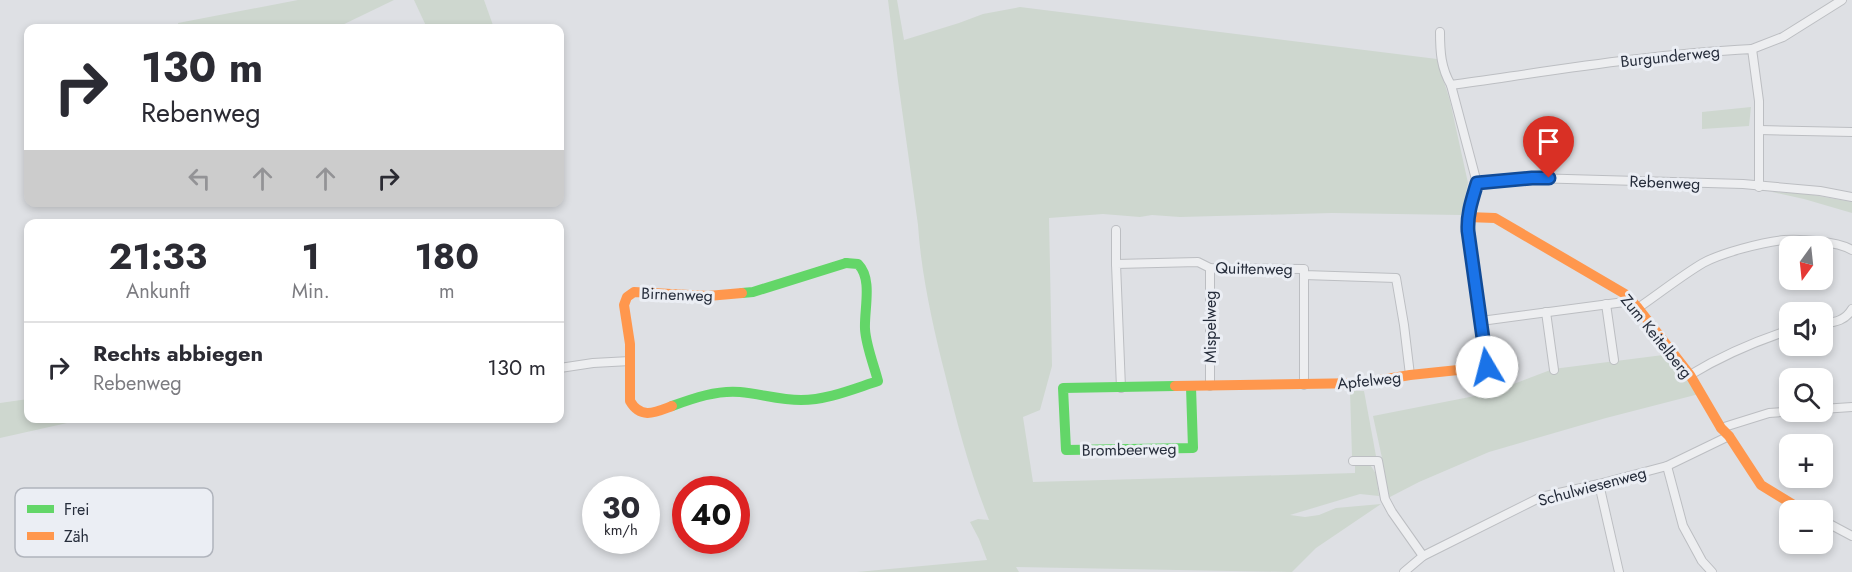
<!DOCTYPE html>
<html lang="de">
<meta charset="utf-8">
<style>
body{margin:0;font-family:Jost,sans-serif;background:#f7f7f7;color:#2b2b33;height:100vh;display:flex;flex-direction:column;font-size:22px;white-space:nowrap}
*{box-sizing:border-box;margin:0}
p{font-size:20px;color:#7c7c81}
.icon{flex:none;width:33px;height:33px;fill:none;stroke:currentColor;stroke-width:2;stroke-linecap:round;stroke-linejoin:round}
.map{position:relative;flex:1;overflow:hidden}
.side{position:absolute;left:24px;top:219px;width:540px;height:204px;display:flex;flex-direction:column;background:#fff;border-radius:12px;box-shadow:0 3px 9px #0003}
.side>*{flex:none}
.top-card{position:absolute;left:24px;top:24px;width:540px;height:183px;border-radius:12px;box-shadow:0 3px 9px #0003;background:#fff;color:#2b2b33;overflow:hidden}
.needle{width:39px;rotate:195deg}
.fabs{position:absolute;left:1779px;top:236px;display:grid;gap:12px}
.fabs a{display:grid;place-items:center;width:54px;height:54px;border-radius:12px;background:#fff;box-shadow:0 3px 9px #0003;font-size:30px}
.speed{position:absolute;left:582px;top:476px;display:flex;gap:12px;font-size:30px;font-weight:700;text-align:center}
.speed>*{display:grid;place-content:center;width:78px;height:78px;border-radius:50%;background:#fff;box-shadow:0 3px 9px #0003;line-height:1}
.speed small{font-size:15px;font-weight:400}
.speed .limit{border:9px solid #d22;background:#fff;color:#111}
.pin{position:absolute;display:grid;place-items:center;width:51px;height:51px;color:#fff;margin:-62px -26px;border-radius:50% 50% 50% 0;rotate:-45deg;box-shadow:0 0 6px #0007}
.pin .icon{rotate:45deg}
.me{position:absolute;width:66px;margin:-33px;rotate:352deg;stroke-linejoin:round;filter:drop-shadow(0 0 4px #0008)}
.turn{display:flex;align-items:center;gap:21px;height:126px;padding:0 18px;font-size:27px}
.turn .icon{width:78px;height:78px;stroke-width:2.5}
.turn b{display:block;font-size:42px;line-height:51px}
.lanes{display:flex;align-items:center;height:57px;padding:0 18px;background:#0003;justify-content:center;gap:30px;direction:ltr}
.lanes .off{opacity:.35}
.eta{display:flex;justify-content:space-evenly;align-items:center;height:102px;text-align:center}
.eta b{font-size:36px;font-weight:700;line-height:42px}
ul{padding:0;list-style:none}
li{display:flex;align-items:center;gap:18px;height:90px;padding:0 18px;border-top:2px solid #e1e1e2}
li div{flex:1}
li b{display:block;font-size:22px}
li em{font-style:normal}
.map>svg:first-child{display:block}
.green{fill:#ced7cf}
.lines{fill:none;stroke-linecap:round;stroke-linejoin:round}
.street-casing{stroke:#bcbec2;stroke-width:10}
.street{stroke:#edeef0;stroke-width:8}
.fast{stroke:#63d668;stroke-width:10}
.slow{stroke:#ff974d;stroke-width:10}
.route-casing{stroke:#114b97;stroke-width:15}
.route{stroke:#1a73e8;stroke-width:10}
.labels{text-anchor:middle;stroke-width:6;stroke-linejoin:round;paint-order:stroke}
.street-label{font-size:16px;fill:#262d3b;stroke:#ebeef4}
.key{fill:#ebeef4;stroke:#b0b4bc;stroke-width:1.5}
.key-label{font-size:16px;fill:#262d3b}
</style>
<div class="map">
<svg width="1852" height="572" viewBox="0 0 1852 572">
<rect width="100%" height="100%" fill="#dee0e4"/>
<!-- green -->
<g class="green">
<polygon points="298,0 394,0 336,28 179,28 178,23"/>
<polygon points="414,0 484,0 494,28 427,28"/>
<path d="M888 0H897L904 40 959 23 983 14 1020 7 1437 59 1450 101 1468 183 1461 215 1332 213 1180 217 1152 215 1140 217 1103 214 1049 218 1052 366 1040 410 1023 417 1033 482 1355 473V466H1371L1376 474 1379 496 1360 494 1290 515 1305 517 1319 515 1336 508 1381 504 1316 548 1292 572 1016 567 1019 572H857L987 560 979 539 970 522 978 519 989 520C970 473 957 423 945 374 933 327 921 273 918 225L898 81Z"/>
<polygon points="1751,107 1749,126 1702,129 1702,112"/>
<polygon points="1772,192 1802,193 1852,202 1852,213 1804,199"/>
<polygon points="1671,354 1699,394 1606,418 1489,452 1419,482 1388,498 1382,458 1373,416 1490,393 1553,369"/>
<polygon points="1350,391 1364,391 1376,456 1352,457"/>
<polygon points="28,399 28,418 85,419 0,438 0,403"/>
</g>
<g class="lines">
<!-- street casing -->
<g class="street-casing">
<g id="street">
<path d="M1440 32C1440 52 1441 68 1451 85L1477 183 1532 178 1743 184 1820 191 1852 197"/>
<polyline points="1752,49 1783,37 1842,0"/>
<path d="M1451 85C1551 71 1651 54 1752 49L1759 101V187"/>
<polyline points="1760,130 1852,132"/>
<polyline points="1116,230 1116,264"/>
<polyline points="1304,275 1304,385"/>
<polyline points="1606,304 1614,360"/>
<path d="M1638 308C1660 293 1681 276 1703 263 1721 253 1763 242 1784 240 1801 239 1837 241 1852 250"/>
<polyline points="1546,312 1554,370"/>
<polyline points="1481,321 1632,301"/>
<path d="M1822 324C1835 322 1845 321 1852 309"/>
<polyline points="560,368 593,363 630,361"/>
<path d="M1690 375C1723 355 1753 342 1790 330"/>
<polyline points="1210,386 1210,268"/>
<polyline points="1121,388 1116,264 1198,262 1210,268 1304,269 1304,275 1396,278 1404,325 1410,375"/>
<polyline points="1822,409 1852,407"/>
<polyline points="1721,428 1769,413 1797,411"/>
<polyline points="1353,461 1378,461 1385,499 1392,512 1423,556"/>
<polyline points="1667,466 1683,526 1702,561 1712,572"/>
<polyline points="1599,484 1619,572"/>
<polyline points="1822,520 1852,536"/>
<polyline points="1404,572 1423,556 1541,497 1599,484 1667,466 1729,436"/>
</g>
</g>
<!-- street -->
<use href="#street" class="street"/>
<!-- fast -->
<g class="fast">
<polyline points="742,293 753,292 846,263"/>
<polyline points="1175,386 1063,388 1066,450 1193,448 1191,387"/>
<path d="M672 406C694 398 717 390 740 392 761 394 780 400 801 400 827 400 853 389 878 381 874 365 866 346 865 329 864 309 873 279 858 264L846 263"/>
</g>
<!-- slow -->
<g class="slow">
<polyline points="1467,217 1495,218 1625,294 1638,308 1690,375 1721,428 1729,436 1761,485 1802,510"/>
<polyline points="1175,386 1363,383 1410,375 1487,367 1467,217 1477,183"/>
<path d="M672 406C656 412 641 420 630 401V344L624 305 627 297 634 292 708 296 742 293"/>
</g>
</g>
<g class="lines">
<!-- route casing -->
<g class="route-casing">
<path id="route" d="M1487 367 1468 231C1467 214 1472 200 1477 183L1532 178H1549"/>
</g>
<!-- route -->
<use href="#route" class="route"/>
</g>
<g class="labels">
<!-- street labels -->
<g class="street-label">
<text transform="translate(1670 56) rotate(-6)" y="6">Burgunderweg</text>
<text transform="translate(1665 182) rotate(2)" y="6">Rebenweg</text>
<text transform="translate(1254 268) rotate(1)" y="6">Quittenweg</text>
<text transform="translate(677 294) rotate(2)" y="6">Birnenweg</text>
<text transform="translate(1210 327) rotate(-90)" y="6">Mispelweg</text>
<text transform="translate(1657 336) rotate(51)" y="6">Zum Keitelberg</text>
<text transform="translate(1369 380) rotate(-6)" y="6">Apfelweg</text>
<text transform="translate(1129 449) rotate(-1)" y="6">Brombeerweg</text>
<text transform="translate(1592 486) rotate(-15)" y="6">Schulwiesenweg</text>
</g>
</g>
<!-- legend -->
<rect x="15" y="488" width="198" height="69" rx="9" class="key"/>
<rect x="27" y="505" width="27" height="8" fill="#63d668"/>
<rect x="27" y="532" width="27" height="8" fill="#ff974d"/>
<g class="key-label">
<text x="64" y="515">Frei</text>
<text x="64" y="542">Zäh</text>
</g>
</svg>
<div class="fabs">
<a><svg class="needle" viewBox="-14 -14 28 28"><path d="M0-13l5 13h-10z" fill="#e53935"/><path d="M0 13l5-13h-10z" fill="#7c7c81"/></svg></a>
<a><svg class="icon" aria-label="sound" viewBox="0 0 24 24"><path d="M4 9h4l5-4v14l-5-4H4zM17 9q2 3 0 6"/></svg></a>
<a><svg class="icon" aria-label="search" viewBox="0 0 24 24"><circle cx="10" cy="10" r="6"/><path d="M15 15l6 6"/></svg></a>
<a>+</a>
<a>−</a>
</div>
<div class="speed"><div>30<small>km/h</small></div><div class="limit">40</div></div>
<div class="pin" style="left:1549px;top:178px;background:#d93025"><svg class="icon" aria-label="arrive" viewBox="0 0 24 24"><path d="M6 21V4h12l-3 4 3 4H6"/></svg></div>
<svg class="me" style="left:1487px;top:367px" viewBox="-20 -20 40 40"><circle r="19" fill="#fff"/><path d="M0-13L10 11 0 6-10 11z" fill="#1a73e8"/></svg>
<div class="top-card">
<div class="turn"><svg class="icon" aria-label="right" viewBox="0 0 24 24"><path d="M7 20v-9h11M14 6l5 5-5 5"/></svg><div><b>130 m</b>Rebenweg</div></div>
<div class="lanes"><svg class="icon off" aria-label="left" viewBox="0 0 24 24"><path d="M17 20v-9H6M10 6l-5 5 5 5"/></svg><svg class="icon off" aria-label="ahead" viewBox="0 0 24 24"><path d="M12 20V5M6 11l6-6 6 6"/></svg><svg class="icon off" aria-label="ahead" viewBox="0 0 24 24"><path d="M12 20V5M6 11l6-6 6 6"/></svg><svg class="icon" aria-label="right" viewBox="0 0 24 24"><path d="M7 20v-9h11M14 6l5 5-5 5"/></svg></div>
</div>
<section class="side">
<div class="eta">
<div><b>21:33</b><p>Ankunft</p></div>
<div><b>1</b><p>Min.</p></div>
<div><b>180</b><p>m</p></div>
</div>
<ul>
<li><svg class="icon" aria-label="right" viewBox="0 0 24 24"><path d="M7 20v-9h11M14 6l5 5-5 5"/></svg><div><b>Rechts abbiegen</b><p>Rebenweg</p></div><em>130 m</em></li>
</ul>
</section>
</div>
